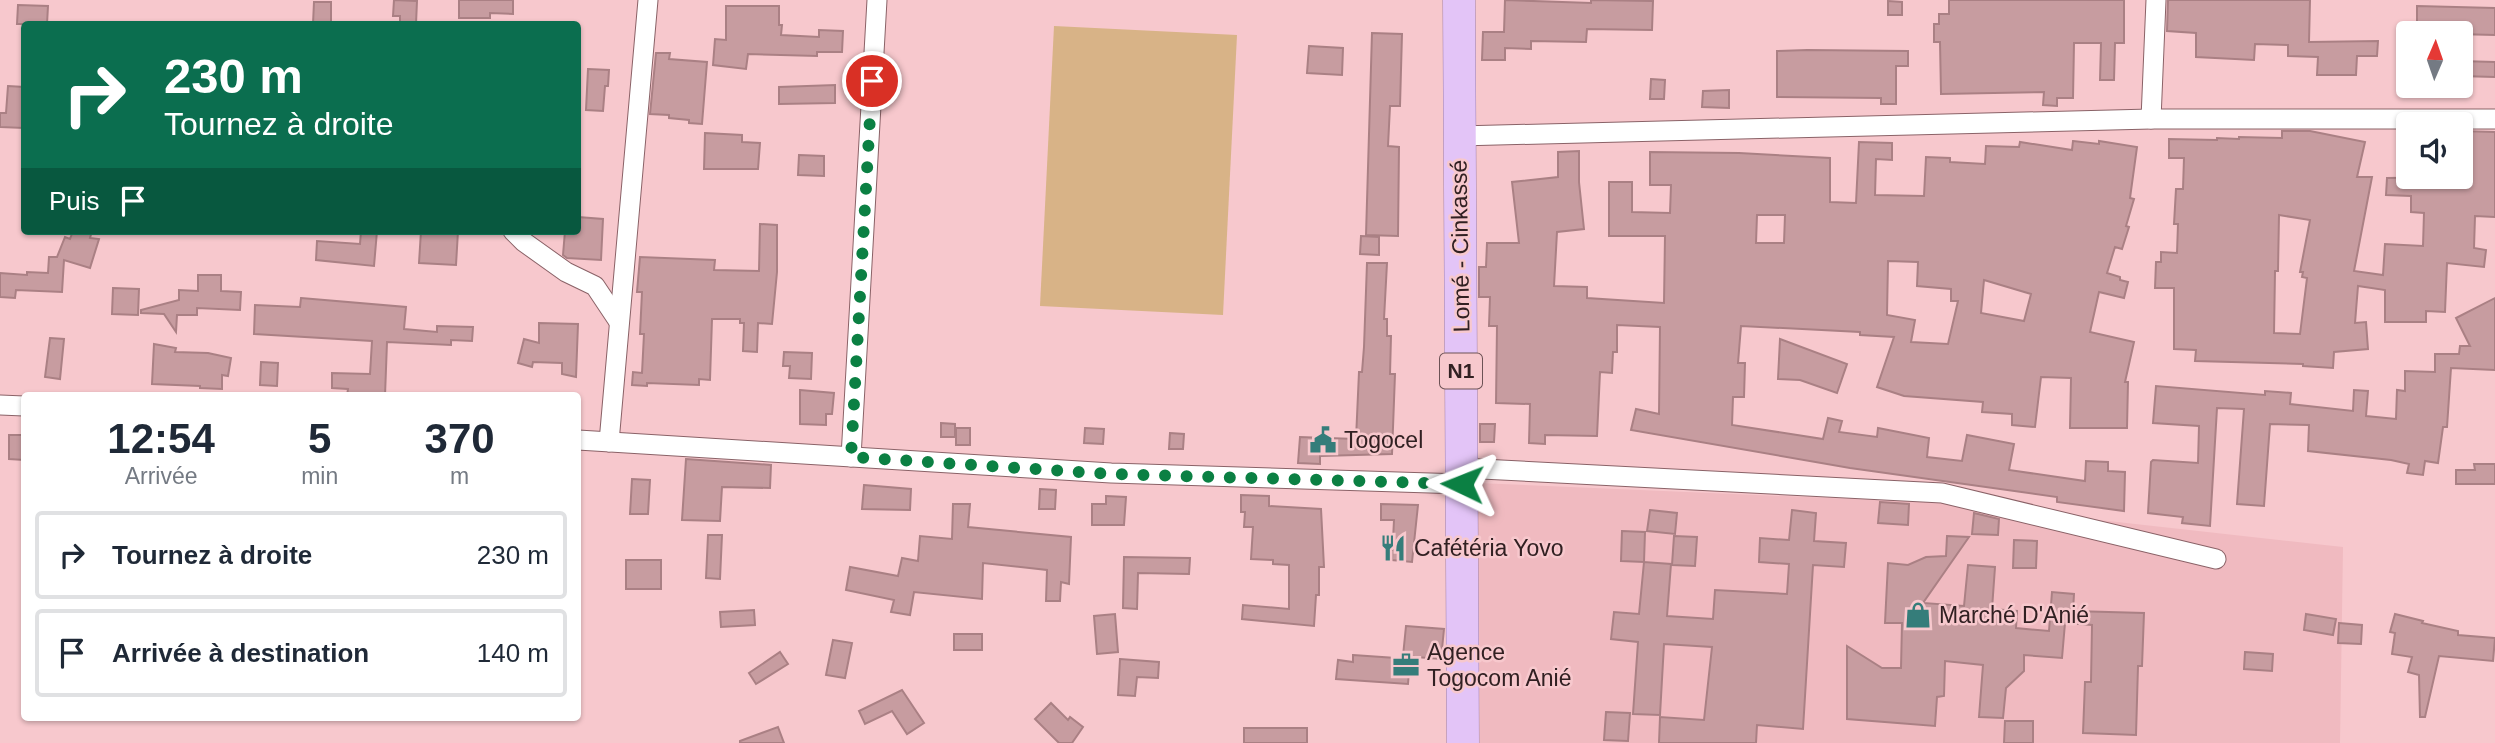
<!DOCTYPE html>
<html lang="fr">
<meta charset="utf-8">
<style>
body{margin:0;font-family:Arial,sans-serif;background:#f2f2f3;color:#1f2937;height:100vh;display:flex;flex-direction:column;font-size:26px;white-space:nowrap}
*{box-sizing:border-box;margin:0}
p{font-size:23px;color:#747a83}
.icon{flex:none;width:38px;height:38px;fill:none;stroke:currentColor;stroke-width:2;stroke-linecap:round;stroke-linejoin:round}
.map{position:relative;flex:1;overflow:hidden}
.panel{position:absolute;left:21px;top:392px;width:560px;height:329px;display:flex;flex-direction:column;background:#fff;border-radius:7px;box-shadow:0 2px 5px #0004}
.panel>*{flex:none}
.hud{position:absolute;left:21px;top:21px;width:560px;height:214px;border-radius:7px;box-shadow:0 2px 5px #0004;background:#0b6e4f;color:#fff;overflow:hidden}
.needle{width:46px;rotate:2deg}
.fabs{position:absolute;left:2396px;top:21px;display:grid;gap:14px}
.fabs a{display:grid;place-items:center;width:77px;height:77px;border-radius:7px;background:#fff;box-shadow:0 2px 5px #0004;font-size:35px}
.pin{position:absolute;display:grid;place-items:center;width:60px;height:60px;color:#fff;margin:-30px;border:4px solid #fff;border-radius:50%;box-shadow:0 2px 7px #0007}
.me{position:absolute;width:77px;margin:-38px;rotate:272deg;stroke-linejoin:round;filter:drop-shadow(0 0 5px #0008)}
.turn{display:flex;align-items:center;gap:24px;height:147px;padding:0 28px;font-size:32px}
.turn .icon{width:91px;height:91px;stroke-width:2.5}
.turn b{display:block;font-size:49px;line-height:60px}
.then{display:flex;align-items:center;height:66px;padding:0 28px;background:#0003;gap:14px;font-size:26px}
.eta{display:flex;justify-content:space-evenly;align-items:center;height:119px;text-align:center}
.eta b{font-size:42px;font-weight:600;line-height:49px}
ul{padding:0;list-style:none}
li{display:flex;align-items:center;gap:21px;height:88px;margin:0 14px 10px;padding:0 14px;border:4px solid #e0e1e3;border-radius:7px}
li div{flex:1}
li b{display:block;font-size:26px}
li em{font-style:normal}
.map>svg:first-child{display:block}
.built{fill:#f0bac0}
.green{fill:#d8b387}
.building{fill:#c79ca0;stroke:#aa8084;stroke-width:2;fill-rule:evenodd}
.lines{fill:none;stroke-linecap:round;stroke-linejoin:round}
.minor-casing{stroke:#8a6267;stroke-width:21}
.trunk-casing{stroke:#a082ab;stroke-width:33}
.minor{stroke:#fff;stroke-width:19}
.trunk{stroke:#e3c4f7;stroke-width:32}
.route{stroke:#0b8043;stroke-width:12;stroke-dasharray:0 21.6}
.labels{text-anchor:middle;stroke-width:5;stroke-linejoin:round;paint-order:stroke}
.shield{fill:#f7c8cd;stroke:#6c5255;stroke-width:2}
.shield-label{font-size:21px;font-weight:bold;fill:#312022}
.street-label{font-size:23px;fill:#312022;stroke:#f7c8cd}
.poi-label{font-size:23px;fill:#312022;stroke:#f7c8cd;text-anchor:start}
</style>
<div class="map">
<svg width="2495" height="743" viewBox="0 0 2495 743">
<rect width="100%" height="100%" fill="#f7c8cd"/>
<!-- built -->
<polygon class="built" points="1477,483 1947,503 2343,547 2340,743 1480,743"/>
<!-- green -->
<polygon class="green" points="1054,26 1237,35 1223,315 1040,306"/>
<!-- building -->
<g class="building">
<polygon points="394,0 417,1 416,24 400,24 400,16 393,16"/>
<polygon points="459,0 513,0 513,14 490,13 490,18 459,18"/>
<polygon points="1505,0 1591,3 1591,0 1653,1 1652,30 1587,29 1586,42 1531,41 1531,49 1505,48 1505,60 1482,60 1483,32 1504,32"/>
<polygon points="1949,0 2124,0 2124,43 2115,43 2114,80 2100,80 2101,43 2074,43 2073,98 2057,98 2057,106 2043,105 2044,92 1941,94 1940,42 1934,42 1934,24 1939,24 1939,14 1949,14"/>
<polygon points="2168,0 2310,0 2309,42 2378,41 2377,56 2357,56 2356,75 2317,75 2318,57 2288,56 2288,45 2255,44 2254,60 2196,57 2196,33 2167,31"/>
<polygon points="1888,1 1902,2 1902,15 1888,15"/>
<polygon points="314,2 331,2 331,24 313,24"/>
<polygon points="18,5 48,6 47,24 17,24"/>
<polygon points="726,6 779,6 779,25 782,25 781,35 819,37 819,30 843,31 842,52 817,52 817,56 748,54 746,69 713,65 715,39 726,40"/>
<polygon points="2417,6 2495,8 2495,35 2417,33"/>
<polygon points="1372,33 1402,34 1400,106 1390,106 1388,146 1399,147 1398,236 1366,235"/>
<polygon points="1309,46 1343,48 1342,75 1307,73"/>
<polygon points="1807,50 1908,51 1908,66 1896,66 1896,104 1881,104 1881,98 1777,97 1777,51"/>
<polygon points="656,53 670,53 669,59 707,62 702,124 689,123 689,120 669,118 669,115 650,114"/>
<polygon points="2460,61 2495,62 2495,77 2460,76"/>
<polygon points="588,69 609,70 608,86 605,86 603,111 586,110"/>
<polygon points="1651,79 1665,80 1664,99 1650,99"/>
<polygon points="835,85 835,103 779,104 779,87"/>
<polygon points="8,86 24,87 24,128 0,127 0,113 6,113"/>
<polygon points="1729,90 1729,108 1702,107 1703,91"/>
<path d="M2282 131H2310L2365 142 2357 177H2372L2354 271 2383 275 2385 244 2423 246 2424 213 2411 212V196L2386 195 2387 178 2460 177 2461 131 2495 132V217L2475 216 2474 248 2486 250 2484 267 2447 263 2445 312 2426 311V322H2385V290L2358 286 2355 323 2366 322 2368 349 2334 352 2333 368 2303 366V364L2195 361 2196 350 2174 349V288H2155L2156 262H2161V252L2177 253 2178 224H2174L2176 189H2183L2184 158H2169V139L2217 140V138L2239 139V137L2282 138ZM2279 215 2310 220 2300 272H2303L2302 277 2307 278 2300 334 2274 333 2275 271H2278Z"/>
<polygon points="705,133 742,135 742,142 760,143 758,169 704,169"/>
<path d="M2073 141 2099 144V141L2137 147 2130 198 2134 199 2126 226 2129 227 2122 249 2115 247 2107 273 2120 277V280L2128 282 2124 298 2099 292 2090 332 2134 342 2125 382H2128L2127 428H2070L2071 378 2041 377 2035 427 2012 425V414L1982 412 1983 402 1904 396 1877 387 1894 337 1860 335V332L1741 326 1738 363H1745L1744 397H1733L1732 425 1823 439 1828 418 1842 421 1839 432 1877 437 1878 428 1929 438 1927 457 1962 461 1967 435 2014 444 2009 470 2085 481 2086 461 2108 462V471L2125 472 2124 511 2057 502V497L1850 468 1631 430 1636 409 1659 414 1660 327 1617 325V352H1613L1612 373 1600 372 1597 436 1545 435V444L1529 443 1530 404 1496 403 1497 326H1489L1490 297H1479V267H1486L1487 243H1519L1512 182 1558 177V152L1579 151V182L1584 229 1557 232 1554 286 1587 287V298L1664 303 1665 236H1609V182H1632V212L1670 213 1671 185H1650V152L1739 153 1830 158V202L1856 203 1859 142 1892 143V160L1876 159 1875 195 1924 196 1926 157 1950 158V162L1985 164 1986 146 2019 147 2020 142 2072 150ZM1757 215H1785L1784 243H1756ZM1888 261 1918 262 1917 286 1951 289V301H1958L1948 344 1911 342 1915 320 1887 315ZM1984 280 2031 294 2024 321 1981 313Z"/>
<polygon points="799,155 824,156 824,176 798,175"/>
<polygon points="578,217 603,219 601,260 567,258 563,255 565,231 578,231"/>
<polygon points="760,224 777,225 777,272 772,324 758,323 757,352 743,351 744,323 740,323 740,319 712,319 710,380 699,379 699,385 647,383 647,386 632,385 633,372 642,373 644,334 640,334 642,292 637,292 640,257 715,260 714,270 759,271"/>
<polygon points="73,231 92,231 90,238 99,239 90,268 64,260 62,292 16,290 15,298 0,297 0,273 27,275 27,272 48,273 49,257 57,257 65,237 70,239"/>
<polygon points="361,231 377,231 374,266 316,260 317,241 360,244"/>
<polygon points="421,231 458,231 456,265 419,263"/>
<polygon points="1361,236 1379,237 1379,255 1360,254"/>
<polygon points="1367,263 1387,263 1384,319 1387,319 1387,336 1391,336 1390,374 1395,374 1392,454 1320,456 1320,464 1298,463 1300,437 1356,439 1359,372 1362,372 1364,347"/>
<polygon points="198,275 221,275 221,291 241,292 240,310 197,308 197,315 177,315 176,332 164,314 141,313 141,310 179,300 179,290 198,291"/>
<polygon points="113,288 139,289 138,315 112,314"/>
<polygon points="301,298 406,307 404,329 437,332 437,326 473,327 472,341 451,340 451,345 387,342 385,396 347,396 348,389 332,388 332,373 370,374 372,341 254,334 255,305 300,307"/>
<polygon points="2495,298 2495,370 2451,368 2447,427 2443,427 2438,463 2425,461 2423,475 2407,473 2409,464 2391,460 2308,451 2309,425 2270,424 2264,506 2237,504 2244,409 2217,408 2210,526 2182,523 2183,517 2148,513 2151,462 2153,460 2198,463 2199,426 2153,423 2156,386 2265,395 2265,391 2291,393 2290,404 2353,411 2354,390 2368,391 2366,416 2396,419 2397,390 2405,391 2405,371 2435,372 2435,354 2459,354 2460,346 2470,346 2456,318"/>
<polygon points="539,323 578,324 576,377 562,374 562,363 533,362 532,367 518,363 524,339 539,343"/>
<polygon points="50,338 64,339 60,379 45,377"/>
<polygon points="1780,339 1847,364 1837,393 1800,380 1778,379"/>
<polygon points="154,344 176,348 175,352 208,353 231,358 228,376 222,375 222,389 200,388 200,386 152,384"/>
<polygon points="784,352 812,353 811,379 789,378 790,366 783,366"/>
<polygon points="261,362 278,363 277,386 260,385"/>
<polygon points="800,390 834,393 832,414 826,414 826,425 800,424"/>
<polygon points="941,423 955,424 955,437 941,437"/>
<polygon points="1480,424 1495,424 1494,442 1480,442"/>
<rect x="956" y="428" width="14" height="17"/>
<polygon points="1085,428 1104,429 1103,444 1084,443"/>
<polygon points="1170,433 1184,434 1183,449 1169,449"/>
<polygon points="9,435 24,435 24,460 9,459"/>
<polygon points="686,459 771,465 770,488 722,487 720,521 682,520"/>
<polygon points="2474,464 2495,464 2495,484 2456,484 2456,470 2475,470"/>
<polygon points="632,479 650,480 648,514 630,514"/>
<polygon points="864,485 911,489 910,510 862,509"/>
<polygon points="1040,489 1056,490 1055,509 1039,509"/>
<polygon points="1241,495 1269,496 1269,506 1321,509 1324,567 1319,567 1319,595 1316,595 1314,626 1242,619 1243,605 1289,609 1289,565 1273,564 1273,560 1251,559 1253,527 1244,527 1245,512 1241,512"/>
<polygon points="1106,496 1126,497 1124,525 1092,525 1092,504 1106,504"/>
<polygon points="1880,502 1909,504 1908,525 1878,523"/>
<polygon points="953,504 970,504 968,527 1071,537 1069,584 1061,582 1060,601 1046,601 1047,570 983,563 982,599 914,592 910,615 891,612 894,600 846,590 850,567 898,576 902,558 918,561 920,536 952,539"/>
<polygon points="1381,504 1418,505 1412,562 1392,560 1394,520 1381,520"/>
<polygon points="1650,510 1677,513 1675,534 1647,531"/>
<polygon points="1792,510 1816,513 1814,541 1846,543 1844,567 1813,565 1803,729 1757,725 1756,743 1659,743 1660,717 1704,720 1712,647 1664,644 1660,715 1633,714 1638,642 1611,639 1614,612 1639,614 1644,562 1671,564 1667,616 1713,619 1715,590 1787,594 1789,564 1759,562 1760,538 1789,540"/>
<polygon points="1974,513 1999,519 1998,535 1972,534"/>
<polygon points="1622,531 1645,532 1644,562 1621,561"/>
<polygon points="708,535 722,535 720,579 706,578"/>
<polygon points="1674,536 1697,537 1695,566 1672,565"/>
<polygon points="1947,536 1969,537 1923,603 1964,606 1968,565 1995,567 1992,609 2017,611 2016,628 2049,631 2052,592 2074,594 2073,611 2144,613 2142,666 2138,666 2136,735 2083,733 2085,682 2091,682 2092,625 2065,623 2062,658 2024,655 2024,671 2006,688 2003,718 1979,717 1983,665 1945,661 1944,696 1937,697 1935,726 1847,719 1847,646 1882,668 1901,668 1902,623 1885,623 1888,563 1908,565 1926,557 1946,556"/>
<polygon points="2014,540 2037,541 2036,568 2013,568"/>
<polygon points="1124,557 1190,558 1189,574 1138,573 1137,609 1123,608"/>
<rect x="626" y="560" width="35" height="29"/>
<polygon points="754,610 755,625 721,627 720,612"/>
<polygon points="1115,614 1118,652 1097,654 1094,616"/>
<polygon points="2306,614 2336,619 2333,635 2304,630"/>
<polygon points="2395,614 2423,621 2422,623 2458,631 2458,635 2495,638 2493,661 2439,656 2425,717 2420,717 2419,675 2408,672 2412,657 2392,654 2395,633 2390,632"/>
<polygon points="2339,623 2362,625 2361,644 2338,643"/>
<polygon points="1406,626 1444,629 1441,659 1403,656"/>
<rect x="954" y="634" width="28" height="16"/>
<polygon points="833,640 852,643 845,678 826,675"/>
<polygon points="780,652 788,664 756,684 749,673"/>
<polygon points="2245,652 2273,654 2272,671 2244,669"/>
<polygon points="1353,655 1410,659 1408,684 1336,679 1338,660 1353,662"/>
<polygon points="1120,659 1159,662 1158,678 1137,677 1135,696 1118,695"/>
<polygon points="902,690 924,723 907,734 892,711 865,724 859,711"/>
<polygon points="1051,703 1068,720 1070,717 1083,727 1072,743 1059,743 1035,719"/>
<polygon points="1606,712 1630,713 1628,741 1604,740"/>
<polygon points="2005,721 2033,721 2033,743 2004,743"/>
<polygon points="778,727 784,743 740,743 740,741"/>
<rect x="1244" y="728" width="63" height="15"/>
</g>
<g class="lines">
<!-- minor casing -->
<g class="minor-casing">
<g id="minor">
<polyline points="2151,119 2156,0"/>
<polyline points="1459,136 2151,119 2495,119"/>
<polyline points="513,231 524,242 566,272 595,286 619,322"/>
<polyline points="0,405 24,406"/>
<polyline points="578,440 1111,473 1462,484"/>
<polyline points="609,442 648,0"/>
<polyline points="851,457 877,0"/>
<polyline points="1462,468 1942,493 2216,559"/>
</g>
</g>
<!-- trunk casing -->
<g class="trunk-casing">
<polyline id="trunk" points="1459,0 1463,743"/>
</g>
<!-- minor -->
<use href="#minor" class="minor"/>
<!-- trunk -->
<use href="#trunk" class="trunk"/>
</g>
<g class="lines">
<!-- route -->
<polyline class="route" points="872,81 851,457 1111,474 1462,484"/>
</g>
<!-- icons -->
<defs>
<g id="civic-bare" transform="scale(2.1)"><path d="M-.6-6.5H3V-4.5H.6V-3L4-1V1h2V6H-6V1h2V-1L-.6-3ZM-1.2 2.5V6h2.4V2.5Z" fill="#357d7a" stroke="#f7c8cd" stroke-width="2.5" paint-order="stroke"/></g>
<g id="restaurant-bare" transform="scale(2.1)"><path d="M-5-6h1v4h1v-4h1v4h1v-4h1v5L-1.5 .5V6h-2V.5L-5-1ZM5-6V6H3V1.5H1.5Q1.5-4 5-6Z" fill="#357d7a" stroke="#f7c8cd" stroke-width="2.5" paint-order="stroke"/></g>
<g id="shop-bare" transform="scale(2.1)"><path d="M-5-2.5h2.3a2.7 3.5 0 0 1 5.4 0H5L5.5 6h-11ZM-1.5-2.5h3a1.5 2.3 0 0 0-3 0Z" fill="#357d7a" stroke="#f7c8cd" stroke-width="2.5" paint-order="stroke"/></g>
<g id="office-bare" transform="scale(2.1)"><path d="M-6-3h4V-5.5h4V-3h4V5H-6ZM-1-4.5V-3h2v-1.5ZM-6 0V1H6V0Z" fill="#357d7a" stroke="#f7c8cd" stroke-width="2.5" paint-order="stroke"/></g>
</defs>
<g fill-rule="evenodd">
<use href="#civic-bare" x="1323" y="440"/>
<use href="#restaurant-bare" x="1393" y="548"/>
<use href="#shop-bare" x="1918" y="615"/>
<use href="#office-bare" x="1406" y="665"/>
</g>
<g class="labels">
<!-- shield labels -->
<rect class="shield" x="1440" y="353.5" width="42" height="35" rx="5"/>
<g class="shield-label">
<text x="1461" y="378">N1</text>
</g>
<!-- street labels -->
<g class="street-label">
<text transform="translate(1460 246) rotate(-91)" y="8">Lomé - Cinkassé</text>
</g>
<!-- poi labels -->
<g class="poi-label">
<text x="1344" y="448">Togocel</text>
<text x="1414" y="556">Cafétéria Yovo</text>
<text x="1939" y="623">Marché D'Anié</text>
<text x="1427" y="660">Agence<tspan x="1427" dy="26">Togocom Anié</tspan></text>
</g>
</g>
</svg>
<div class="fabs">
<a><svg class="needle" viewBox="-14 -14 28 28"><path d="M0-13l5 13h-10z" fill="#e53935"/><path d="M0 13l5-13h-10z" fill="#747a83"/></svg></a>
<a><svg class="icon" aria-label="sound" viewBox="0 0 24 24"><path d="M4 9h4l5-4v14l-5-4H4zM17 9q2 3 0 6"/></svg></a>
</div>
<div class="pin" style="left:872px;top:81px;background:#d93025"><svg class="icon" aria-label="arrive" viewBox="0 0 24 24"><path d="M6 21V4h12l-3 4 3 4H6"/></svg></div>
<svg class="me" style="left:1462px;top:484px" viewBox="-20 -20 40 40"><path d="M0-17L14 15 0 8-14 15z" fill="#0b8043" stroke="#fff" stroke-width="4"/></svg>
<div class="hud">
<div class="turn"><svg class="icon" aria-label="right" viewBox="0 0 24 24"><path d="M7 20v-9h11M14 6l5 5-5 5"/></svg><div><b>230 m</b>Tournez à droite</div></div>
<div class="then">Puis<svg class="icon" aria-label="arrive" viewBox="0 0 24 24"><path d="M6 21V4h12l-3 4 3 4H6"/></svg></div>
</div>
<section class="panel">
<div class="eta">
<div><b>12:54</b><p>Arrivée</p></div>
<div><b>5</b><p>min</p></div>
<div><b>370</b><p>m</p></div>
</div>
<ul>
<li><svg class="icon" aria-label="right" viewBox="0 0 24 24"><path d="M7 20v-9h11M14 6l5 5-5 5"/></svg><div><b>Tournez à droite</b></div><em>230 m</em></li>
<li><svg class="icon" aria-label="arrive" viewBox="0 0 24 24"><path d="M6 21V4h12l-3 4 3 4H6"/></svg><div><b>Arrivée à destination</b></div><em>140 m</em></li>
</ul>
</section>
</div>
